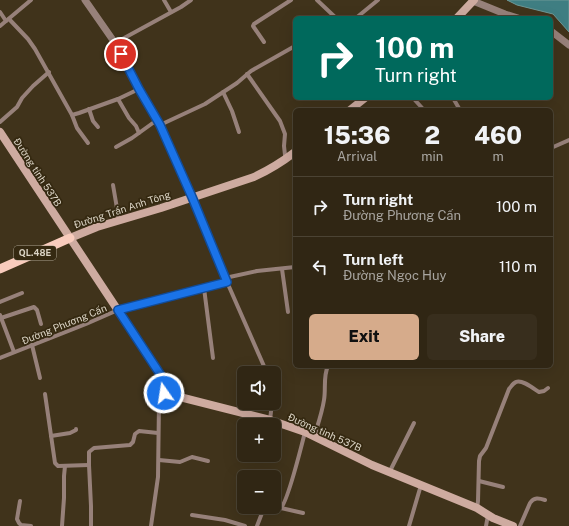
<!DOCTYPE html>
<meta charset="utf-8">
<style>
body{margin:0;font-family:"Public Sans",sans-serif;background:#382e1d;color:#f1f3f6;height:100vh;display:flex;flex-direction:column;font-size:15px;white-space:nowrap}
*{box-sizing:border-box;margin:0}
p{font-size:13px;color:#a8a5a0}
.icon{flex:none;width:22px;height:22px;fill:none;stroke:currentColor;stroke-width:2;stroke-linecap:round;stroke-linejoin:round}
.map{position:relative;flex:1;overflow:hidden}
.side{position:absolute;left:293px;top:108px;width:260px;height:260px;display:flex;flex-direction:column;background:#302614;border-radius:6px;box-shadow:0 4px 16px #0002,0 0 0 1px #4b4334}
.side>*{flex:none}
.guide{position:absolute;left:293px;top:16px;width:260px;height:84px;border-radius:6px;box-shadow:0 4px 16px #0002,0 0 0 1px #4b4334;background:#00695c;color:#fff;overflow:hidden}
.buttons{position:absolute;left:237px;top:366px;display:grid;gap:8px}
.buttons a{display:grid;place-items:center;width:44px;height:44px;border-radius:6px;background:#302614;box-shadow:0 4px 16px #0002,0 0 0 1px #4b4334;font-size:20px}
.pin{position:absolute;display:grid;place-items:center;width:34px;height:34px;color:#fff;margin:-17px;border:2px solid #fff;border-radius:50%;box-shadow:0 1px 4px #0007}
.me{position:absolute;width:44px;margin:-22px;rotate:347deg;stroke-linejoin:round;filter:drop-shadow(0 0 3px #0008)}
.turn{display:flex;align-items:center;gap:14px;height:84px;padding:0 16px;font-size:18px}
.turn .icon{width:52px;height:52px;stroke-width:2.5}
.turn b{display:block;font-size:28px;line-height:34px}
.eta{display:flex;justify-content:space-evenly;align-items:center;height:68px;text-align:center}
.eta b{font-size:24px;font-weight:800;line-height:28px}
.primary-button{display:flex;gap:8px;margin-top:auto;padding:8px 16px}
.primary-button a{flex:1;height:46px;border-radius:6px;background:#d6ab8b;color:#111;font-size:16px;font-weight:800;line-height:46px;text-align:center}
.primary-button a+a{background:#382e1d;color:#f1f3f6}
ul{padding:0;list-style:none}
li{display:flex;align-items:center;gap:12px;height:60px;padding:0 16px;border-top:1px solid #4b4334}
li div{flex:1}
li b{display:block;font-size:15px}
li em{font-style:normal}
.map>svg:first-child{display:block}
.water{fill:#3f7e82;stroke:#6e9896}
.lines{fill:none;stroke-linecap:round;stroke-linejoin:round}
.minor{stroke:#97817a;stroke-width:4}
.tertiary{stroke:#97817a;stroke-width:7}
.secondary{stroke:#ceaba0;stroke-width:8}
.primary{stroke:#f9ccbd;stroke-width:9}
.route-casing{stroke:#114b97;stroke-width:10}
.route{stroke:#1a73e8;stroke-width:7}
.labels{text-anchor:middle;stroke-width:3.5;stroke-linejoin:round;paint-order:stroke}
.shield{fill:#352911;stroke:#a8a08e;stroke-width:1}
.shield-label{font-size:9px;font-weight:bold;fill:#dad3c4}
.street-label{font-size:10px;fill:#dad3c4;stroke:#352911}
</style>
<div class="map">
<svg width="569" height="526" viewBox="0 0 569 526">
<rect width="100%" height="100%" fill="#40331b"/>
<!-- water -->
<polygon class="water" points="507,0 569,0 569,32 553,14 517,5"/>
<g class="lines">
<!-- minor -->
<g class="minor">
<polyline points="164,0 171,12"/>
<polyline points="317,0 336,18"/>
<polyline points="0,12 6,21"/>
<polyline points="356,18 378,0"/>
<polyline points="9,19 28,39 35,49 72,115 77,128 88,143"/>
<polyline points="0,26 31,0"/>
<polyline points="264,42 253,26 254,24 291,0"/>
<polyline points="115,43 181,7 191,0"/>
<polyline points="247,74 280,121 285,134 284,146 285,155 287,158"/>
<polyline points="223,92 232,111 239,132"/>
<polyline points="413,98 424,110"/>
<polyline points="453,98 460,110"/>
<polyline points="118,99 129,118 136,126 139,133"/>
<polyline points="89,109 93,121 98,127"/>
<polyline points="72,115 79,113 118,99 139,89"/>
<polyline points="0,122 17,107 22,98 33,86 49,72"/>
<polyline points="160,125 205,104 237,83 251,71 295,46"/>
<polyline points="116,147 132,138 157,120"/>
<polyline points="551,148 569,140"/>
<polyline points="113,185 119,220"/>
<polyline points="551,192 552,194"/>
<polyline points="192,197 227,282 267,373"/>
<polyline points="282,269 288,312"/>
<polyline points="225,278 257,271 295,267"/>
<polyline points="204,288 213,358"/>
<polyline points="0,302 22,293"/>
<polyline points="0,315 14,352"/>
<polyline points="1,318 34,307 37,310 41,324"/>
<polyline points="32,345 40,378"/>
<polyline points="0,358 86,324 118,310 227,282"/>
<polyline points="45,394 55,463 58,466 89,465"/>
<polyline points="270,420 272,403"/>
<polyline points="51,436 70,433 76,430 76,429"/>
<path d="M314 437C318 424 322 413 324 400 326 389 323 376 328 366"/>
<polyline points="159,460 180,462 192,457 208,461"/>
<polyline points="390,471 414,423"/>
<polyline points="479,481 503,487"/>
<polyline points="20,501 17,519 19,523 21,525 31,526"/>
<polyline points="281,508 303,513"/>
<path d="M477 508 478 501 479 461 480 456 486 448 509 389C511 387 513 383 516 382 522 379 534 389 539 392L544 391 548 388"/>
<polyline points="192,515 225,520 245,526"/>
<polyline points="62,526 64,498 64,476 65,466"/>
<polyline points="91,526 91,506 89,465 89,452 94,448 130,445 133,442 135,434 139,431 158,433"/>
<polyline points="151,526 158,477 159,403 164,393"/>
<path d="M257 526 262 513C268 510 274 512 280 509 287 504 302 444 305 432"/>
<polyline points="409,526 421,485"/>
<polyline points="486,526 488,515"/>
<path d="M520 526 530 503C534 497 539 498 545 500"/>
</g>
<!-- tertiary -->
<g class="tertiary">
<polyline points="85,0 115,43 139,89 160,125 192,197"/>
<polyline points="473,1 505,14 518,18"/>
<polyline points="551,31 569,45"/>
</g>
<!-- secondary -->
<g class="secondary">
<polyline points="457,18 474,0"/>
<polyline points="350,110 365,98"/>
<polyline points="0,132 162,377 164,393 270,420 305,432 372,465 477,508 493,518 513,526"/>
<path d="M70 238 97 227 161 208 254 177C269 170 282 162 295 152"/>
</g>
<!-- primary -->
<polyline class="primary" points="0,269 70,238"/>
</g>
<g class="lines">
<!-- route casing -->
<g class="route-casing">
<polyline id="route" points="121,54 139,89 160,125 192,197 227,282 118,310 162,377 164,393"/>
</g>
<!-- route -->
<use href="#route" class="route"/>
</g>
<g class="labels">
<!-- shield labels -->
<rect class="shield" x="14" y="246" width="42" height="14" rx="3"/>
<g class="shield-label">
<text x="35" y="256">QL.48E</text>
</g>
<!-- street labels -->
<g class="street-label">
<text transform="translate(38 172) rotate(57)" y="4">Đường tỉnh 537B</text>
<text transform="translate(122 209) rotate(-18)" y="4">Đường Trần Anh Tông</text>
<text transform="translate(64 324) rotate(-22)" y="4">Đường Phương Cấn</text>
<text transform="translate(325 432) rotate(24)" y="4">Đường tỉnh 537B</text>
</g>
</g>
</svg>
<div class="buttons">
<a><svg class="icon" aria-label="sound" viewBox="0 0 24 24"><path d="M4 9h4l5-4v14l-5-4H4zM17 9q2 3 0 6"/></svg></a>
<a>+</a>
<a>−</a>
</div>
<div class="pin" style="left:121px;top:54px;background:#d93025"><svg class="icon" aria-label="arrive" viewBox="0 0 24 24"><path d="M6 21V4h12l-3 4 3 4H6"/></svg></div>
<svg class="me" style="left:164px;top:393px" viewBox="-20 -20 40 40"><circle r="17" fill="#1a73e8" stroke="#fff" stroke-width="3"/><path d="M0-11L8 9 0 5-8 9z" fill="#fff"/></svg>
<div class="guide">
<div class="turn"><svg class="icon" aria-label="right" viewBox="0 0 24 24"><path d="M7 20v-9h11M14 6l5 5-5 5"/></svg><div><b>100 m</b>Turn right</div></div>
</div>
<section class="side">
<div class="eta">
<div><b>15:36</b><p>Arrival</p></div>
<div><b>2</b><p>min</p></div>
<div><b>460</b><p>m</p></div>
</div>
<ul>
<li><svg class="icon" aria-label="right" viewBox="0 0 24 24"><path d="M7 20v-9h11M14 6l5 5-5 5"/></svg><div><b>Turn right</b><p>Đường Phương Cấn</p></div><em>100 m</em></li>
<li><svg class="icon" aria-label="left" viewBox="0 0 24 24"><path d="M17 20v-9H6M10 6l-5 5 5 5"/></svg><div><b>Turn left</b><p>Đường Ngọc Huy</p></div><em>110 m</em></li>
</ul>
<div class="primary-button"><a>Exit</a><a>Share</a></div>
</section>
</div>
